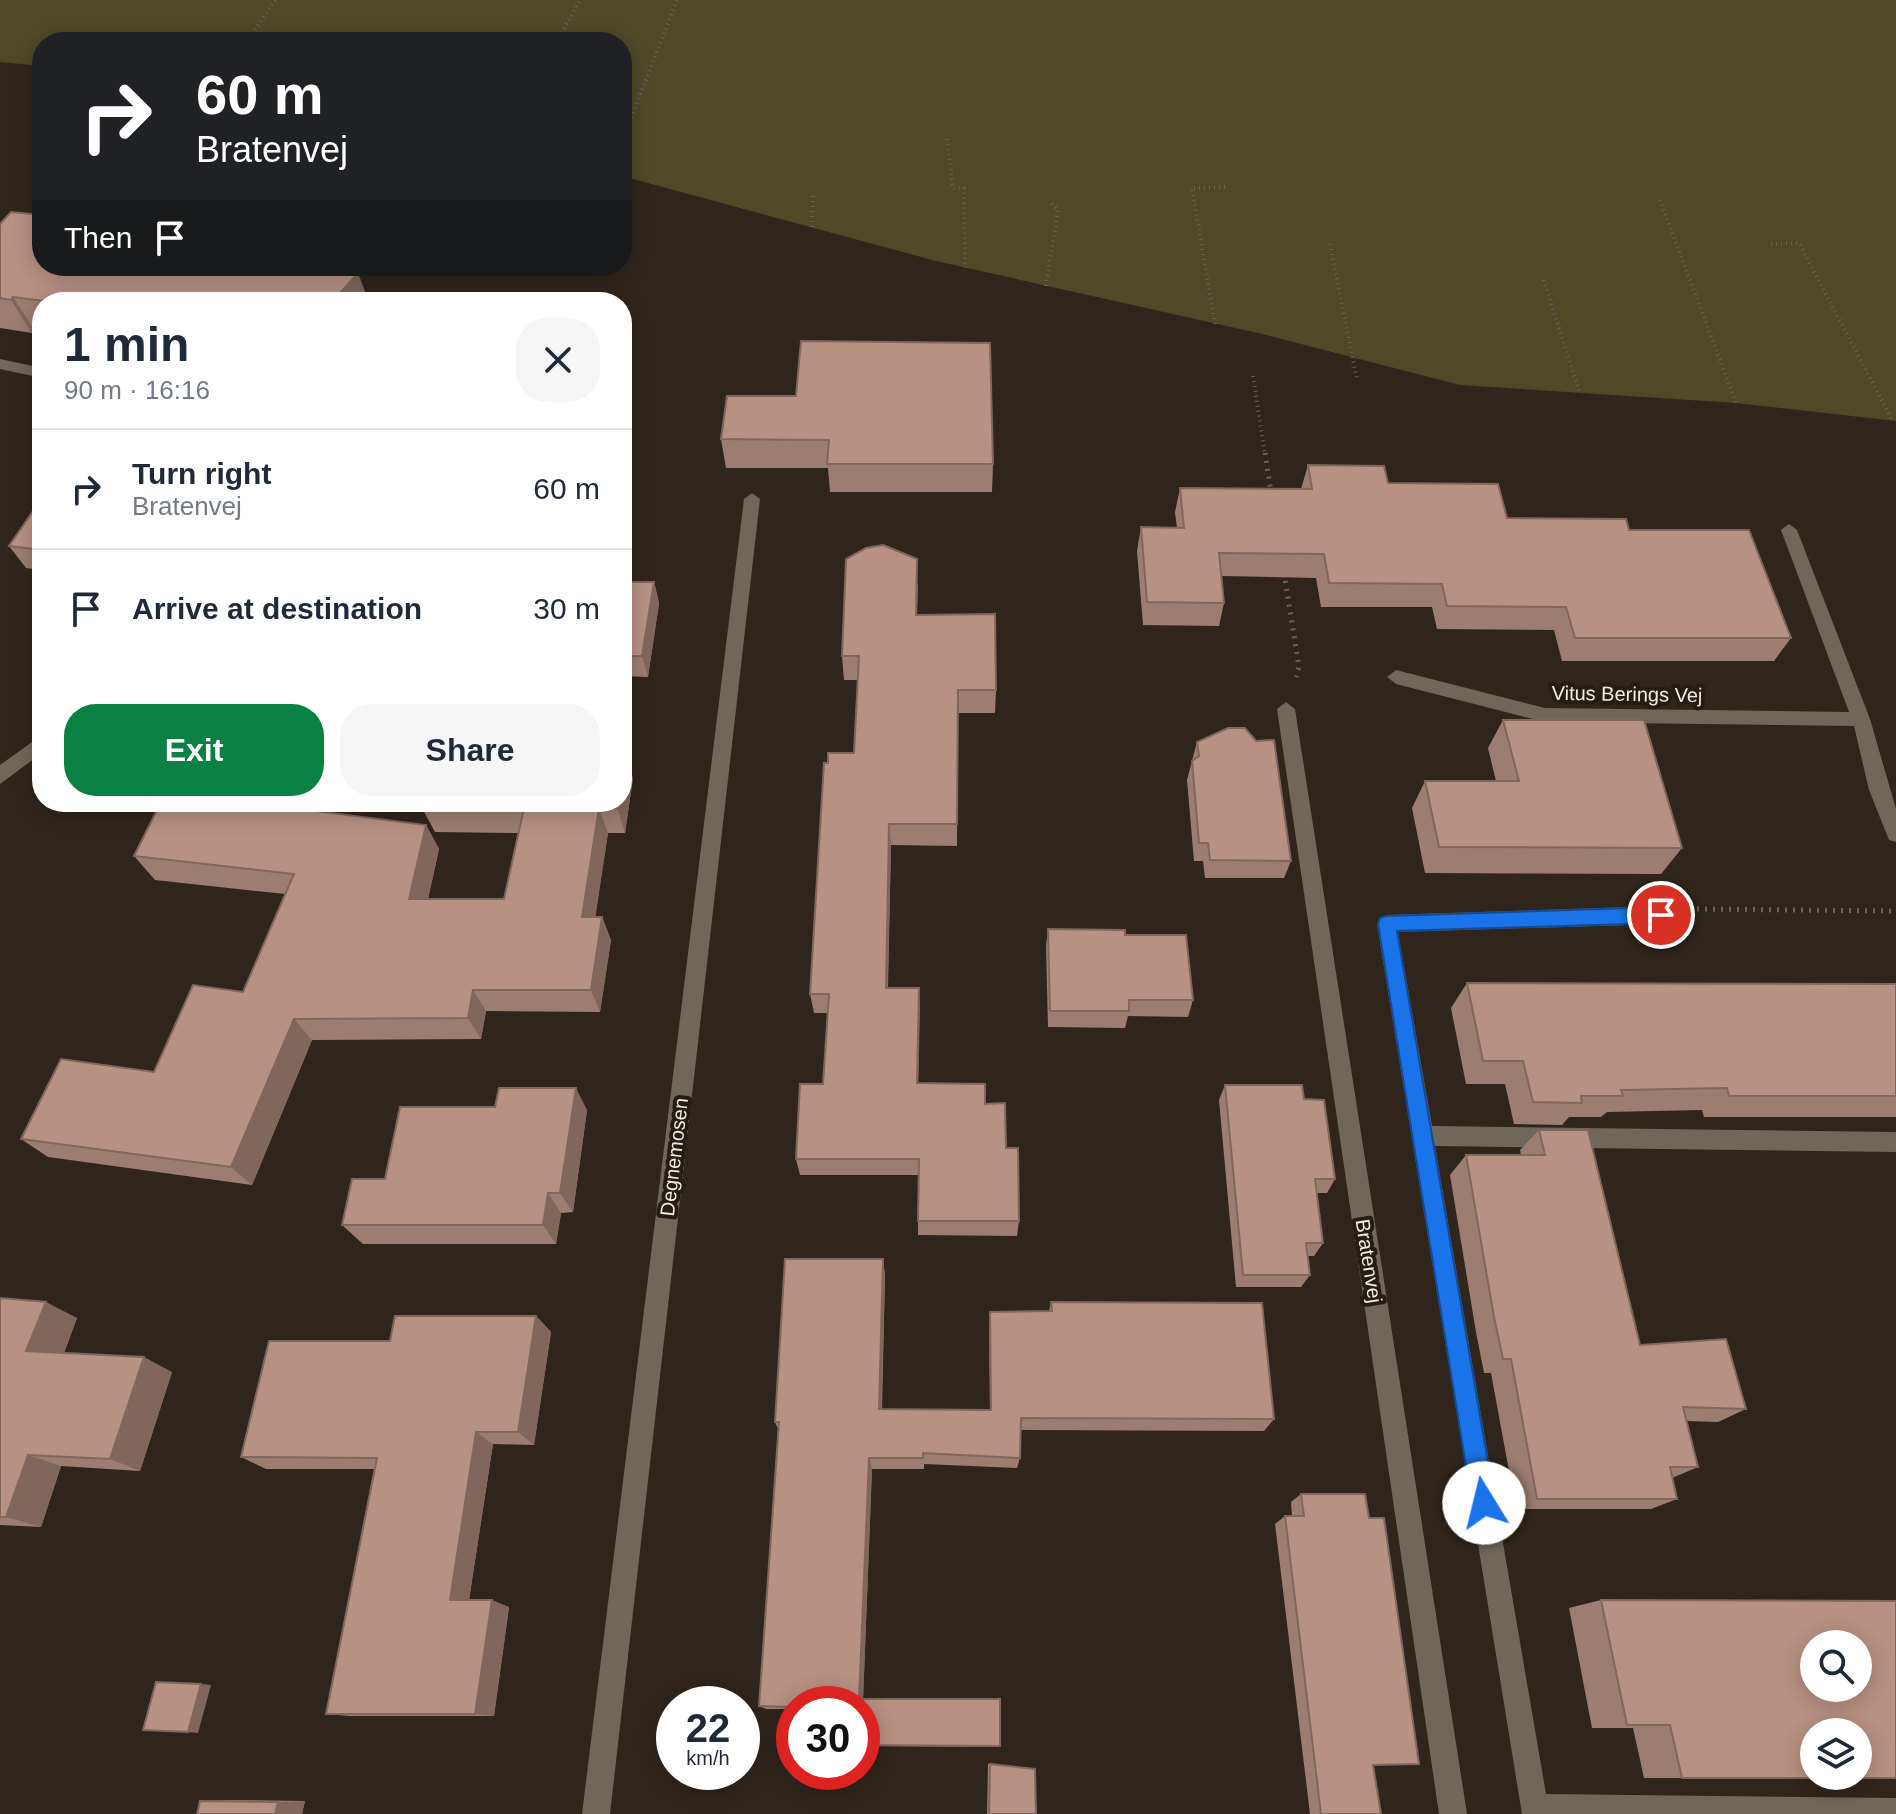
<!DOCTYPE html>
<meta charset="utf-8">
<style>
body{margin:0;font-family:Arial,sans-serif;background:#f6f6f7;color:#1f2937;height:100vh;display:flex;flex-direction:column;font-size:30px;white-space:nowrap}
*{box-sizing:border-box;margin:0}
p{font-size:26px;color:#747a83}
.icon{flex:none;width:44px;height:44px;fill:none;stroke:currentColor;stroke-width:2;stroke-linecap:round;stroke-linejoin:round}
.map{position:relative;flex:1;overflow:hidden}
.details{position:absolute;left:32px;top:292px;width:600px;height:520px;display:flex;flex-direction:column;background:#fff;border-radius:32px;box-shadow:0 4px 20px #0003}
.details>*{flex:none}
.banner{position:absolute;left:32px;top:32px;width:600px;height:244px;border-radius:32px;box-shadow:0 4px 20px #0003;background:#202124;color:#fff;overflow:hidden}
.tools{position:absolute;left:1800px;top:1630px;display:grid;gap:16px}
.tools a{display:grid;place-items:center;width:72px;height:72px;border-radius:50%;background:#fff;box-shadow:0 4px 20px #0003;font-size:40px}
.speed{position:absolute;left:656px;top:1686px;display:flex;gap:16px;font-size:40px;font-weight:700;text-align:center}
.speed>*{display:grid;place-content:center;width:104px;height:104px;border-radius:50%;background:#fff;box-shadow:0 4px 20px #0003;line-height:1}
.speed small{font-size:20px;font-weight:400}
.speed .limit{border:12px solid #d22;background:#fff;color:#111}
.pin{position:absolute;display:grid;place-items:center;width:68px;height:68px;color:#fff;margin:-34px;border:4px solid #fff;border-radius:50%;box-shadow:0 2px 8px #0007}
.me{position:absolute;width:88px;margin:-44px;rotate:351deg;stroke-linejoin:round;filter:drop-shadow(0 0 6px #0008)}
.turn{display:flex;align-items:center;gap:28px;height:168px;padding:0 32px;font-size:36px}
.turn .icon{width:104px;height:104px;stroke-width:2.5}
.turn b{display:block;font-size:56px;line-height:68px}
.then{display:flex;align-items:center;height:76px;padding:0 32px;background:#0003;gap:16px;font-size:30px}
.round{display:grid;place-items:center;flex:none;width:84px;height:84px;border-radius:32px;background:#f6f6f7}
.headline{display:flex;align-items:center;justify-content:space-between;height:136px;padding:0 32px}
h1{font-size:48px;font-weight:600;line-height:60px}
.action{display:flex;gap:16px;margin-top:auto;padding:16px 32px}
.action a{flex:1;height:92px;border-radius:32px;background:#0b8043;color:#fff;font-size:32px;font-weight:600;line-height:92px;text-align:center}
.action a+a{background:#f6f6f7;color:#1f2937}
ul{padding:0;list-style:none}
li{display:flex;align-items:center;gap:24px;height:120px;padding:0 32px;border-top:2px solid #e0e1e3}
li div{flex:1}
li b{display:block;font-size:30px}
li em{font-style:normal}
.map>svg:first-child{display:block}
.water{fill:#4e4927}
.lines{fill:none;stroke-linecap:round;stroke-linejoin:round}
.path-far1{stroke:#6a615a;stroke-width:4;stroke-dasharray:1 4;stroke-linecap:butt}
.path{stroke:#6a615a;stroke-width:5;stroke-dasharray:2 6;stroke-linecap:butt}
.street{fill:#6f6759;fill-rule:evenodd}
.wall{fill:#9d7d70}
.shaded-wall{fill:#80665b}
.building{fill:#b79182;stroke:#80665b;stroke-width:2;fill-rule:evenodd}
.route{fill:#1a73e8;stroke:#114b97;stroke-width:2}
.labels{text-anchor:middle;stroke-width:8;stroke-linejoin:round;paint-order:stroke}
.street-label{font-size:20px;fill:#f2ece7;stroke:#251c14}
</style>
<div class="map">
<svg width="1896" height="1814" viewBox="0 0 1896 1814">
<rect width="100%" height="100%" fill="#2f251d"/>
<!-- water -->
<polygon class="water" points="0,0 1896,0 1896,421 1736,403 1460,385 1258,333 936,261 622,176 622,42 42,42 42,66 0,62"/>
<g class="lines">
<!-- path-far1 -->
<g class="path-far1">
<polyline points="246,42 276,0"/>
<polyline points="557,42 580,0"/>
<polyline points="947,139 953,188 964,188 965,268"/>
<polyline points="622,141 677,0"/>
<polyline points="1660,200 1736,403"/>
<polyline points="812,227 813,196"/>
<polyline points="1330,244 1357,380"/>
<polyline points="1771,244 1799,243 1892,420"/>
<polyline points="1544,280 1580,394"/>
<polyline points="1046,286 1058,210 1050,202"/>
<polyline points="1215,324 1192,188 1226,187"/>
<polyline points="1253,376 1265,455"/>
</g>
<!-- path -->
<g class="path">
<polyline points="1265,453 1271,492"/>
<polyline points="1284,573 1299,667 1296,677"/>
<polyline points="1697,909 1896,911"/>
</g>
<!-- street -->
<g class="street">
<polygon points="0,359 42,368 42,378 0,369"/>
<polygon points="752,493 760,499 610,1814 582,1814 744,499"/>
<polygon points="1789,524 1797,530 1870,719 1896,809 1896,842 1889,840 1869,790 1854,726 1545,722 1396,684 1387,677 1396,670 1545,708 1849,712 1781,530"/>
<polygon points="1286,702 1295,709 1467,1814 1439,1814 1277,709"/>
<polygon points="42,735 42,753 0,784 0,765"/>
<polygon points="1661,906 1668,909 1671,915 1668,921 1661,924 1398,932 1432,1126 1896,1132 1896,1152 1435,1146 1546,1794 1896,1798 1896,1814 1522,1814 1377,924 1380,918 1387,915"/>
</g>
</g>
<!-- wall -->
<g class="wall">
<polygon points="0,224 369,302 42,302 42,331 34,330 32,333 0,328"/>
<polygon points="727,396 993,464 992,492 830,492 828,468 726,468 721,439"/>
<polygon points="1308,465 1388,483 1507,518 1629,530 1791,638 1774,661 1562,661 1554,630 1437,629 1432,607 1321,607 1316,578 1222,576 1224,603 1219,626 1143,625 1137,551 1141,527 1177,528 1175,512 1180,488 1301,489"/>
<polygon points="42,498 42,570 26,568 9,546"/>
<polygon points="622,582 654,582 659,603 648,677 622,676"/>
<polygon points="918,584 917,615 996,690 995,713 958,713 957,846 891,845 888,988 919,988 918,1083 985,1104 1006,1148 1019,1221 1017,1236 918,1235 918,1175 800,1175 796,1159 823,1084 828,1013 814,1013 810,994 828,763 854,753 858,680 844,680 842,656"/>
<polygon points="1503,720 1682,848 1661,874 1425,873 1412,808 1425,781 1496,781 1488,748"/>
<polygon points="1197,742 1291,861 1284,878 1205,878 1203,861 1194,861 1187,780"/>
<polygon points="633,778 625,833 608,833 595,917 602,917 611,940 600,1012 486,1011 481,1039 312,1040 252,1185 48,1157 21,1139 154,1072 243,992 285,894 155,880 134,856 242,804 317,812 426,825 439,849 428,899 504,899 518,833 435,832 422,808"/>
<polygon points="1048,929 1125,935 1193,1000 1188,1017 1128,1016 1125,1028 1048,1027 1046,946"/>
<polygon points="1467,983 1896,984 1896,1117 1704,1117 1702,1110 1607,1112 1601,1117 1569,1117 1562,1125 1514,1124 1505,1084 1466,1084 1451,1008"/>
<polygon points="1225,1085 1304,1099 1335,1179 1327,1193 1317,1193 1323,1243 1314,1256 1307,1256 1310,1275 1301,1287 1236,1287 1219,1100"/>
<polygon points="587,1110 573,1212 561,1213 556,1244 363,1244 342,1225"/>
<polygon points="1539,1130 1640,1345 1746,1409 1718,1422 1687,1421 1698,1467 1672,1478 1677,1499 1651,1509 1516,1509 1491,1373 1484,1373 1476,1332 1450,1175 1466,1155 1521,1155 1520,1150"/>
<polygon points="883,1259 885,1276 882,1409 990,1410 989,1327 990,1312 1049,1311 1051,1302 1274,1419 1264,1431 1020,1430 1020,1458 1017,1468 924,1464 924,1469 872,1469 863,1699 1000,1746 998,1747 862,1746 862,1704 794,1704 794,1745 793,1745 787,1744 789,1709 766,1709 759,1706 778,1429 775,1422"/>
<polygon points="0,1298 77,1318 64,1353 172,1372 140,1471 61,1466 41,1527 0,1525"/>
<polygon points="536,1316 551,1332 534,1445 493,1444 469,1600 509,1607 494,1716 350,1716 326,1714 374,1469 266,1469 241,1457 390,1341"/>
<polygon points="1301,1494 1373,1765 1381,1814 1310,1814 1275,1524 1285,1516 1292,1516 1291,1502"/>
<polygon points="1601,1600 1896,1778 1644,1778 1633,1728 1592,1728 1569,1608"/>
<polygon points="988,1764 990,1764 1036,1814 987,1814"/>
<polygon points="230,1800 305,1801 302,1814 197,1814 200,1801"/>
</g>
<!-- shaded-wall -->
<g class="shaded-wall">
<polygon points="358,273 369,302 332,302"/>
<polygon points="13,297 34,330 32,333 11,300"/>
<polygon points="654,582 659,603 648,677 642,656"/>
<polygon points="625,753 633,778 625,833 617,808 618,802 622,802 622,775"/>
<polygon points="295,802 322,802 308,833 292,808"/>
<polygon points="599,808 608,833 592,940 582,917"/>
<polygon points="889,824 891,845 887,1008 886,988"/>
<polygon points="426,825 439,849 423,922 409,899"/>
<polygon points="602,917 611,940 600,1012 591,990"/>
<polygon points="919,988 920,1007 918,1101 917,1083"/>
<polygon points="473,990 486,1011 481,1039 468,1018"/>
<polygon points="294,1019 312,1040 252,1185 231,1167"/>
<polygon points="576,1088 587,1110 573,1212 560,1193"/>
<polygon points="548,1193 561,1213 556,1244 543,1225"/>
<polygon points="883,1259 885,1276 881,1421 879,1409"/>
<polygon points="46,1302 77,1318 59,1366 26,1351"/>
<polygon points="536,1316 551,1332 534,1445 518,1432"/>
<polygon points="144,1357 172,1372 140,1471 110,1459"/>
<polygon points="476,1432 493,1444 468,1606 450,1600"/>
<polygon points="28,1455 61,1466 41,1527 6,1517"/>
<polygon points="869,1458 872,1469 863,1702 859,1699"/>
<polygon points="492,1600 509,1607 494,1716 475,1714"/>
<polygon points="201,1684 211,1685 198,1733 188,1732"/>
<polygon points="305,1801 302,1814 275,1814 278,1802"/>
</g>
<!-- building -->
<g class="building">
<polygon points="11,212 42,215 42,266 329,266 358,273 332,302 52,302 13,297 11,300 0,298 0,224"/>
<polygon points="801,341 990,343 993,464 827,464 829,440 721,439 727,396 796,396"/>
<polygon points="1308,465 1384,466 1388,483 1498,484 1507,518 1626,519 1629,530 1749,530 1791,638 1575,638 1566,607 1447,606 1442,584 1329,583 1324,554 1219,553 1224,603 1147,602 1141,527 1184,528 1180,488 1312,489"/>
<polygon points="42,498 42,550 9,546"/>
<polygon points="883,545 917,559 916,615 995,614 996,690 958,690 957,824 889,824 886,988 919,988 917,1083 985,1084 985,1104 1005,1103 1006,1148 1018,1148 1019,1221 918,1221 919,1159 796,1159 800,1084 823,1084 829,994 810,994 824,763 828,763 828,753 854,753 859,656 842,656 846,559 866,548"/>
<polygon points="622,582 654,582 642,656 622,656"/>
<polygon points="1503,720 1644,720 1682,848 1439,847 1425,781 1519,781"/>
<polygon points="1228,728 1245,728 1256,741 1274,740 1291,861 1210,860 1208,843 1199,843 1192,761 1199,756 1197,742"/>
<polygon points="622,753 625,753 622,775"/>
<polygon points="161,802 222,802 242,804 243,802 295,802 292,808 426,825 409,899 504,899 524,808 422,808 423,802 618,802 617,808 599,808 582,917 602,917 591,990 473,990 468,1018 294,1019 231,1167 21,1139 61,1059 154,1072 193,985 243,992 294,874 134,856"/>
<polygon points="1048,929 1125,930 1125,935 1186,935 1193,1000 1129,1000 1129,1011 1050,1011"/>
<polygon points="1467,983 1896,984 1896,1096 1729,1096 1727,1088 1621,1090 1623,1096 1581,1096 1582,1103 1533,1102 1523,1061 1483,1061"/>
<polygon points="1225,1085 1302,1085 1304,1099 1324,1100 1335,1179 1315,1179 1323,1243 1306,1243 1310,1275 1243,1275"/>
<polygon points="499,1088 576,1088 560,1193 548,1193 543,1225 342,1225 352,1179 385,1179 400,1107 495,1107"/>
<polygon points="1539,1130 1588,1130 1640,1345 1726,1339 1746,1409 1683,1407 1698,1467 1670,1467 1677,1499 1537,1499 1511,1359 1503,1359 1494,1317 1466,1155 1545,1155"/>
<polygon points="785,1259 883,1259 879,1409 991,1410 990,1312 1052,1311 1051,1302 1262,1303 1274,1419 1021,1418 1020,1458 923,1453 923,1458 869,1458 859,1699 1000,1699 1000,1746 862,1745 862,1704 794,1704 794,1744 787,1744 789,1707 759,1706 779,1422 775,1422"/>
<polygon points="0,1298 46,1302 26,1351 144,1357 110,1459 28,1455 6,1517 0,1517"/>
<polygon points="395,1316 536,1316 518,1432 476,1432 450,1600 492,1600 475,1714 326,1714 377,1458 241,1457 269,1341 390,1341"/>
<polygon points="1301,1494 1365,1494 1369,1518 1384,1518 1419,1764 1373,1765 1381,1814 1321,1814 1285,1516 1304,1516"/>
<path d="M1601 1600 1896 1601V1778H1682L1670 1725H1627ZM1814 1644H1858V1688H1814ZM1814 1732H1858V1776H1814Z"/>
<polygon points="156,1682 201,1684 188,1732 143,1730"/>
<polygon points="990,1764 1035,1769 1036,1814 989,1814"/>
<polygon points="200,1801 278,1802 275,1814 197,1814"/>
</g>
<!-- route -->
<polygon class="route" points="1661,907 1667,909 1670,915 1667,920 1661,923 1397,931 1495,1503 1492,1511 1484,1514 1476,1511 1472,1503 1378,924 1380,918 1387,916"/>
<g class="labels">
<!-- street labels -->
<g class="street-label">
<text transform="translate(1627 694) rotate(1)" y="7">Vitus Berings Vej</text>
<text transform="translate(674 1157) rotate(-83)" y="7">Degnemosen</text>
<text transform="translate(1369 1261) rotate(81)" y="7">Bratenvej</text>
</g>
</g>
</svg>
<div class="tools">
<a><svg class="icon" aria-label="search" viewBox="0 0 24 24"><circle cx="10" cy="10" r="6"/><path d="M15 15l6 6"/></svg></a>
<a><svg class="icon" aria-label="layers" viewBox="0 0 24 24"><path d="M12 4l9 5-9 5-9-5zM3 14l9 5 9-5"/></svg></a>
</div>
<div class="speed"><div>22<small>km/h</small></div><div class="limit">30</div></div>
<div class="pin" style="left:1661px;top:915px;background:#d93025"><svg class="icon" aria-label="arrive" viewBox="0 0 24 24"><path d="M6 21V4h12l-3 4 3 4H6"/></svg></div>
<svg class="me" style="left:1484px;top:1503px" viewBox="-20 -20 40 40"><circle r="19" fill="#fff"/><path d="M0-13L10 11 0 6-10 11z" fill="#1a73e8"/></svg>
<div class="banner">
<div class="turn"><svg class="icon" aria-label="right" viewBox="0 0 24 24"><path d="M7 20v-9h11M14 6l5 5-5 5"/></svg><div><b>60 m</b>Bratenvej</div></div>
<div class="then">Then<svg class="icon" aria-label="arrive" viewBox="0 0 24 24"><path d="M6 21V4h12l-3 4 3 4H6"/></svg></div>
</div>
<section class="details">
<div class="headline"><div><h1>1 min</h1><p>90 m · 16:16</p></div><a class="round"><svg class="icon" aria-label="close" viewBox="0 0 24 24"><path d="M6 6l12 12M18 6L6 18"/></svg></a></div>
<ul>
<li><svg class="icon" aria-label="right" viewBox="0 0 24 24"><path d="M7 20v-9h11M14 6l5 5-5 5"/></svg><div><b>Turn right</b><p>Bratenvej</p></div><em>60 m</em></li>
<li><svg class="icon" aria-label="arrive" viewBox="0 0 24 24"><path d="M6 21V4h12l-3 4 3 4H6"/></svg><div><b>Arrive at destination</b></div><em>30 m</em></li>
</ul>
<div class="action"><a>Exit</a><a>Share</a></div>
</section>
</div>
